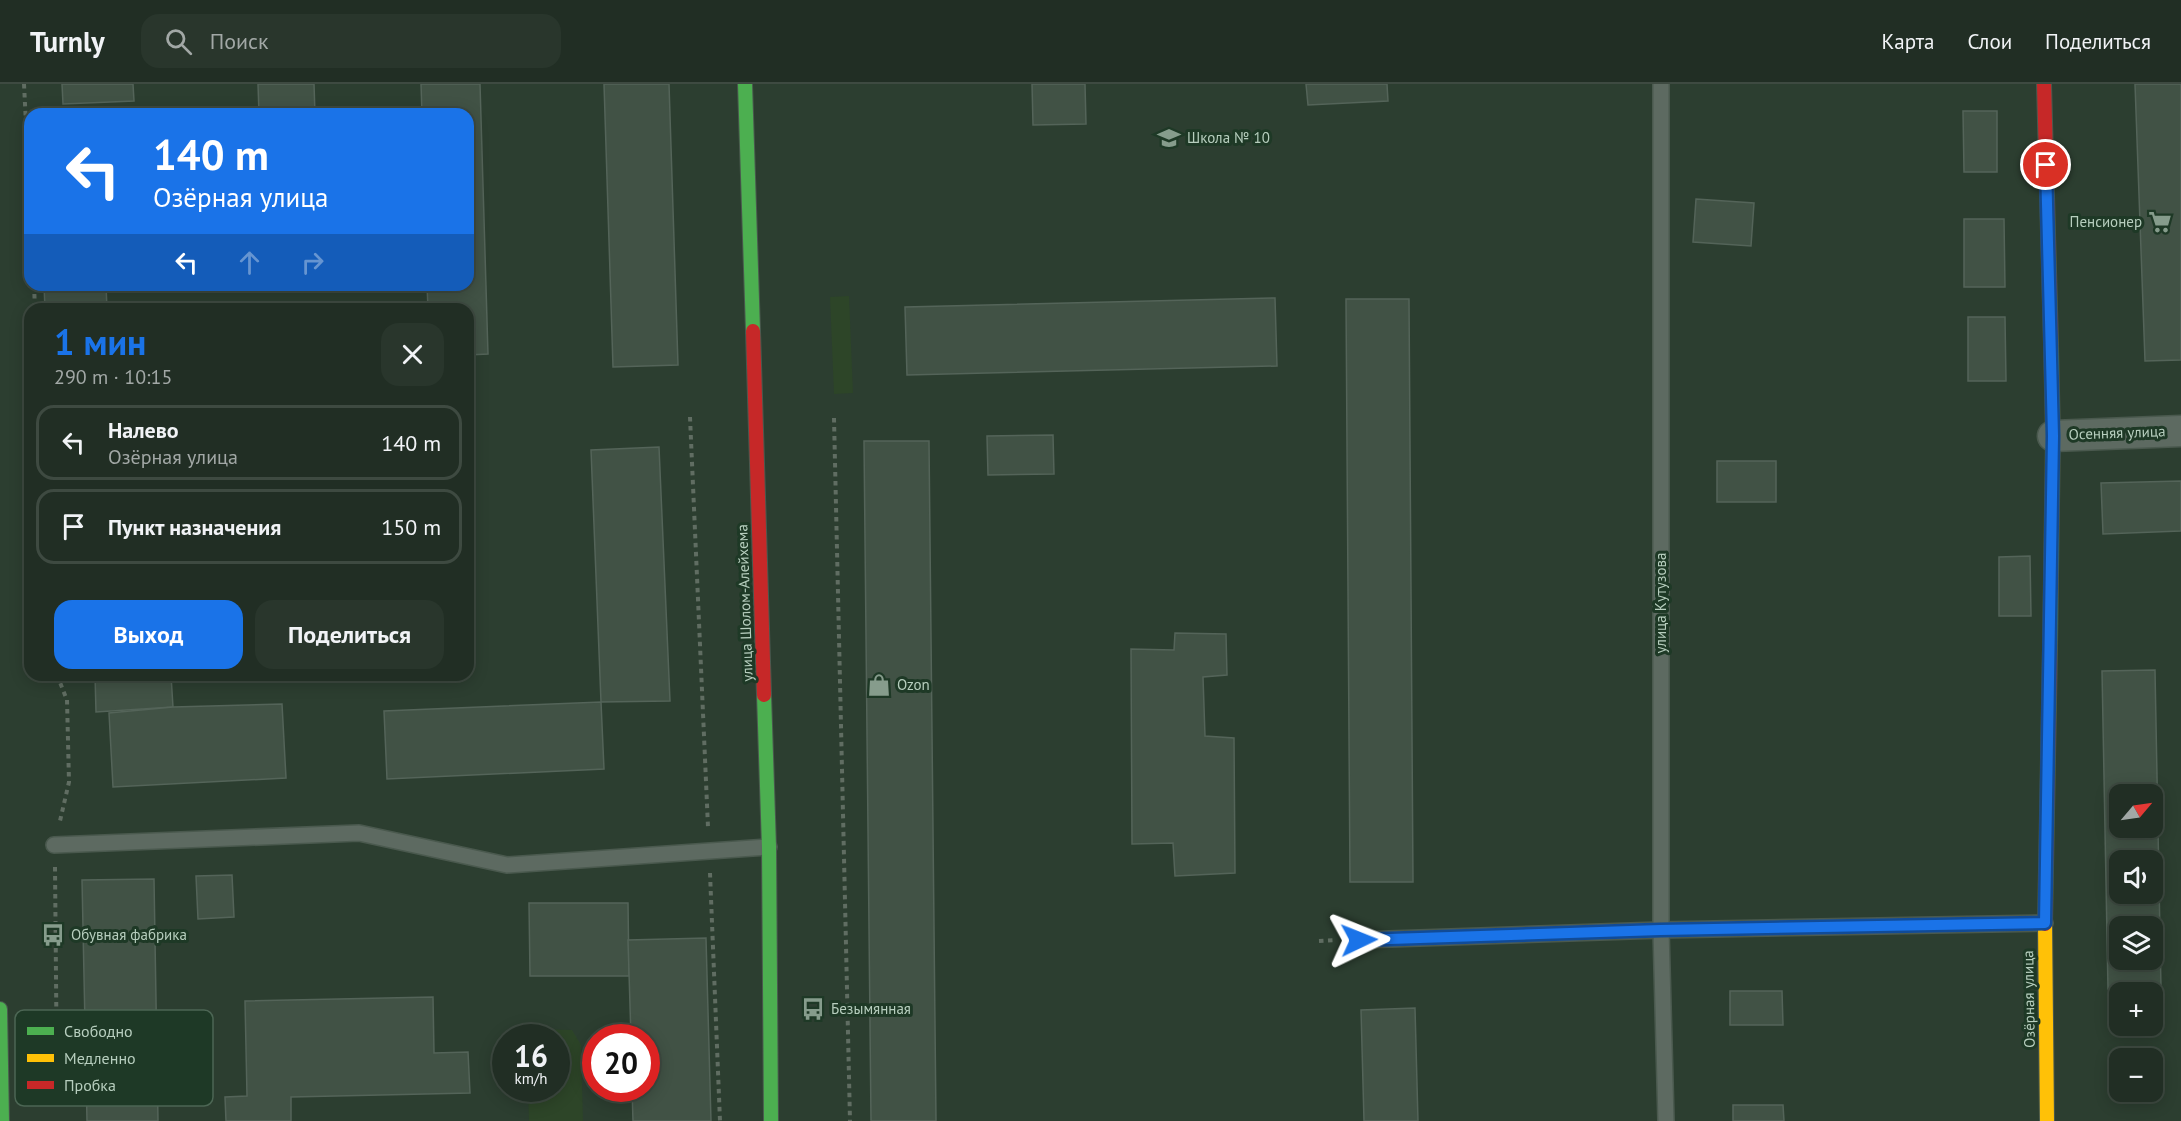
<!DOCTYPE html>
<html lang="ru">
<meta charset="utf-8">
<style>
body{margin:0;font-family:"PT Sans",sans-serif;background:#29362c;color:#f1f3f6;height:100vh;display:flex;flex-direction:column;font-size:22px;white-space:nowrap}
*{box-sizing:border-box;margin:0}
p{font-size:20px;color:#a2a8a6}
.icon{flex:none;width:33px;height:33px;fill:none;stroke:currentColor;stroke-width:2;stroke-linecap:round;stroke-linejoin:round}
.map{position:relative;flex:1;overflow:hidden}
.details{position:absolute;left:24px;top:219px;width:450px;height:378px;display:flex;flex-direction:column;background:#212e24;border-radius:18px;box-shadow:0 3px 15px #0003,0 0 0 2px #3e4a41}
.details>*{flex:none}
.banner{position:absolute;left:24px;top:24px;width:450px;height:183px;border-radius:18px;box-shadow:0 3px 15px #0003,0 0 0 2px #3e4a41;background:#1a73e8;color:#fff;overflow:hidden}
.needle{width:39px;rotate:61deg}
.fabs{position:absolute;left:2109px;top:700px;display:grid;gap:12px}
.fabs a{display:grid;place-items:center;width:54px;height:54px;border-radius:12px;background:#212e24;box-shadow:0 3px 15px #0003,0 0 0 2px #3e4a41;font-size:30px}
.speed{position:absolute;left:492px;top:940px;display:flex;gap:12px;font-size:30px;font-weight:700;text-align:center}
.speed>*{display:grid;place-content:center;width:78px;height:78px;border-radius:50%;background:#212e24;box-shadow:0 3px 15px #0003,0 0 0 2px #3e4a41;line-height:1}
.speed small{font-size:15px;font-weight:400}
.speed .limit{border:9px solid #d22;background:#fff;color:#111}
.pin{position:absolute;display:grid;place-items:center;width:51px;height:51px;color:#fff;margin:-26px;border:3px solid #fff;border-radius:50%;box-shadow:0 2px 6px #0007}
.me{position:absolute;width:66px;margin:-33px;rotate:88deg;stroke-linejoin:round;filter:drop-shadow(0 0 4px #0008)}
.turn{display:flex;align-items:center;gap:21px;height:126px;padding:0 30px;font-size:27px}
.turn .icon{width:78px;height:78px;stroke-width:2.5}
.turn b{display:block;font-size:42px;line-height:51px}
.lanes{display:flex;align-items:center;height:57px;padding:0 30px;background:#0003;justify-content:center;gap:30px;direction:ltr}
.lanes .off{opacity:.35}
.round{display:grid;place-items:center;flex:none;width:63px;height:63px;border-radius:18px;background:#29362c}
.overview{display:flex;align-items:center;justify-content:space-between;height:102px;padding:0 30px}
h1{font-size:36px;font-weight:700;line-height:45px;color:#1a73e8}
.primary-button{display:flex;gap:12px;margin-top:auto;padding:12px 30px}
.primary-button a{flex:1;height:69px;border-radius:18px;background:#1a73e8;color:#fff;font-size:24px;font-weight:700;line-height:69px;text-align:center}
.primary-button a+a{background:#29362c;color:#f1f3f6}
ul{padding:0;list-style:none}
li{display:flex;align-items:center;gap:18px;height:75px;margin:0 12px 9px;padding:0 18px;border:3px solid #3e4a41;border-radius:18px}
li div{flex:1}
li b{display:block;font-size:22px}
li em{font-style:normal}
header{display:flex;align-items:center;gap:36px;box-sizing:border-box;height:84px;padding:0 30px;background:#212e24;border-bottom:2px solid #3e4a41}
header strong{font-size:28px}
nav{display:flex;gap:33px;margin-inline-start:auto;font-size:21px}
.search{width:420px;height:54px;background:#29362c;display:flex;align-items:center;gap:15px;box-sizing:border-box;padding:0 21px;border-radius:18px;color:#a2a8a6;font-size:22px}
.map>svg:first-child{display:block}
.green{fill:#2d4528}
.building{fill:#415245;stroke:#546459;stroke-width:1.5;fill-rule:evenodd}
.lines{fill:none;stroke-linecap:round;stroke-linejoin:round}
.lane-casing{stroke:#4a594e;stroke-width:18}
.street-casing{stroke:#4a594e;stroke-width:33}
.fast-casing{stroke:#4a594e;stroke-width:16}
.slow-casing{stroke:#4a594e;stroke-width:16}
.jam-casing{stroke:#4a594e;stroke-width:16}
.path{stroke:#606d62;stroke-width:4;stroke-dasharray:4.5 4.5;stroke-linecap:butt}
.lane{stroke:#5d6a61;stroke-width:15}
.street{stroke:#5d6a61;stroke-width:30}
.fast{stroke:#4caf50;stroke-width:14}
.slow{stroke:#ffc107;stroke-width:14}
.jam{stroke:#c62828;stroke-width:14}
.route-casing{stroke:#114b97;stroke-width:15}
.route{stroke:#1a73e8;stroke-width:10}
.labels{text-anchor:middle;stroke-width:6;stroke-linejoin:round;paint-order:stroke}
.poi-label{font-size:15px;fill:#b7cebe;stroke:#1e3926;text-anchor:start}
.street-label{font-size:15px;fill:#b7cebe;stroke:#1e3926}
.key{fill:#1e3926;stroke:#4c6654;stroke-width:1.5}
.key-label{font-size:16px;fill:#b7cebe}
</style>
<header>
<strong>Turnly</strong>
<div class="search"><svg class="icon" aria-label="search" viewBox="0 0 24 24"><circle cx="10" cy="10" r="6"/><path d="M15 15l6 6"/></svg>Поиск</div>
<nav><a>Карта</a><a>Слои</a><a>Поделиться</a></nav>
</header>
<div class="map">
<svg width="2181" height="1037" viewBox="0 0 2181 1037">
<rect width="100%" height="100%" fill="#2c3e30"/>
<!-- green -->
<g class="green">
<polygon points="849,212 853,309 834,310 830,213"/>
<polygon points="535,945 572,946 581,961 583,1037 529,1037 528,1005 556,1005 556,954 529,954"/>
</g>
<!-- building -->
<g class="building">
<polygon points="62,0 133,0 134,17 63,20"/>
<polygon points="258,0 314,0 315,30 259,30"/>
<polygon points="421,0 480,0 488,270 468,271 468,225 428,225 427,201 468,201 468,30 422,30"/>
<polygon points="604,0 669,0 678,281 613,283"/>
<polygon points="1032,0 1085,0 1086,40 1033,41"/>
<polygon points="1306,0 1387,0 1388,17 1308,21"/>
<polygon points="2135,0 2181,0 2181,276 2145,277"/>
<polygon points="1963,27 1997,27 1997,88 1964,88"/>
<polygon points="1696,115 1754,119 1751,162 1693,158"/>
<polygon points="1964,135 2004,135 2005,203 1964,203"/>
<polygon points="44,201 106,201 107,225 45,225"/>
<polygon points="1275,214 1277,282 907,291 905,223"/>
<polygon points="1346,215 1409,215 1413,798 1350,798"/>
<polygon points="1968,233 2005,233 2006,297 1968,297"/>
<polygon points="1053,351 1054,390 988,391 987,352"/>
<polygon points="864,357 929,357 936,1037 871,1037"/>
<polygon points="659,363 670,617 601,618 591,366"/>
<rect x="1717" y="377" width="59" height="41"/>
<polygon points="2181,397 2181,447 2103,450 2101,399"/>
<polygon points="2030,472 2031,532 1999,532 1999,473"/>
<polygon points="1175,549 1226,550 1227,591 1203,593 1205,652 1234,654 1235,789 1175,792 1173,759 1132,760 1131,565 1174,566"/>
<path d="M2155 586 2161 904 2108 905 2102 587ZM2120 711H2152V744H2120ZM2120 777H2152V810H2120ZM2120 843H2152V876H2120Z"/>
<polygon points="95,591 171,591 173,623 96,628"/>
<polygon points="601,618 604,685 387,695 384,627"/>
<polygon points="282,620 286,694 113,703 109,629 173,623"/>
<polygon points="232,791 234,833 198,835 196,792"/>
<polygon points="154,795 158,1037 87,1037 82,796"/>
<polygon points="529,819 628,819 629,892 530,892"/>
<polygon points="706,854 711,1037 633,1037 632,1005 646,1005 646,954 631,954 628,856"/>
<polygon points="1730,907 1782,907 1783,941 1730,941"/>
<polygon points="433,913 434,969 468,968 470,1009 291,1013 291,1037 226,1037 225,1013 247,1012 245,917"/>
<polygon points="1415,924 1418,1037 1364,1037 1361,926"/>
<polygon points="1733,1021 1783,1021 1784,1037 1733,1037"/>
</g>
<g class="lines">
<!-- lane casing -->
<g class="lane-casing">
<g id="lane">
<polyline points="1661,0 1661,846 1666,1037"/>
<polyline points="54,761 359,749 507,781 769,763"/>
<polyline points="1359,856 1661,846 2045,839"/>
</g>
</g>
<!-- street casing -->
<g class="street-casing">
<polyline id="street" points="2053,352 2181,347"/>
</g>
<!-- fast casing -->
<g class="fast-casing">
<g id="fast">
<polyline points="745,0 753,247"/>
<polyline points="2050,563 2053,352 2051,261"/>
<polyline points="764,611 769,763 771,1037"/>
<polyline points="0,925 2,1037"/>
</g>
</g>
<!-- slow casing -->
<g class="slow-casing">
<polyline id="slow" points="2045,840 2047,1037"/>
</g>
<!-- jam casing -->
<g class="jam-casing">
<g id="jam">
<polyline points="2044,0 2051,261"/>
<polyline points="753,247 764,611"/>
<polyline points="2045,840 2050,563"/>
</g>
</g>
<!-- path -->
<g class="path">
<polyline points="24,0 30,121"/>
<polyline points="34,201 35,225"/>
<polyline points="137,222 369,219"/>
<polyline points="690,333 708,743"/>
<polyline points="834,334 850,1037"/>
<polyline points="57,591 67,616 69,698 60,737"/>
<polyline points="55,783 57,1001"/>
<polyline points="710,789 720,1037"/>
<polyline points="1319,857 1337,856"/>
</g>
<!-- lane -->
<use href="#lane" class="lane"/>
<!-- street -->
<use href="#street" class="street"/>
<!-- fast -->
<use href="#fast" class="fast"/>
<!-- slow -->
<use href="#slow" class="slow"/>
<!-- jam -->
<use href="#jam" class="jam"/>
</g>
<g class="lines">
<!-- route casing -->
<g class="route-casing">
<polyline id="route" points="1359,856 1660,846 2045,839 2053,352 2046,81"/>
</g>
<!-- route -->
<use href="#route" class="route"/>
</g>
<!-- icons -->
<defs>
<g id="school-bare" transform="scale(1.8)"><path d="M0-5L7-2L0 1L-7-2ZM-4 1L0 2.5L4 1V4Q0 6-4 4Z" fill="#869c8c" stroke="#1e3926" stroke-width="2.5" paint-order="stroke"/></g>
<g id="supermarket-bare" transform="scale(1.8)"><path d="M-6-5.5h2.5l.6 2H6L4.5 2H-2.5L-4.4-4H-6ZM-1.5 3.2a1.3 1.3 0 1 0 .1 0ZM3 3.2a1.3 1.3 0 1 0 .1 0Z" fill="#869c8c" stroke="#1e3926" stroke-width="2.5" paint-order="stroke"/></g>
<g id="shop-bare" transform="scale(1.8)"><path d="M-5-2.5h2.3a2.7 3.5 0 0 1 5.4 0H5L5.5 6h-11ZM-1.5-2.5h3a1.5 2.3 0 0 0-3 0Z" fill="#869c8c" stroke="#1e3926" stroke-width="2.5" paint-order="stroke"/></g>
<g id="bus-bare" transform="scale(1.8)"><path d="M-5-6H5V4H4V6H2V4H-2V6H-4V4H-5ZM-3.5-4V0h7V-4ZM-3.5 1.2v1.5H-2V1.2ZM2 1.2v1.5H3.5V1.2Z" fill="#869c8c" stroke="#1e3926" stroke-width="2.5" paint-order="stroke"/></g>
</defs>
<g fill-rule="evenodd">
<use href="#school-bare" x="1169" y="54"/>
<use href="#supermarket-bare" x="2160" y="138"/>
<use href="#shop-bare" x="879" y="601"/>
<use href="#bus-bare" x="53" y="851"/>
<use href="#bus-bare" x="813" y="925"/>
</g>
<g class="labels">
<!-- poi labels -->
<g class="poi-label">
<text x="1187" y="59">Школа № 10</text>
<text x="2142" y="143" text-anchor="end">Пенсионер</text>
<text x="897" y="606">Ozon</text>
<text x="71" y="856">Обувная фабрика</text>
<text x="831" y="930">Безымянная</text>
</g>
<!-- street labels -->
<g class="street-label">
<text transform="translate(2117 349) rotate(-2)" y="5">Осенняя улица</text>
<text transform="translate(745 519) rotate(-92)" y="5">улица Шолом-Алейхема</text>
<text transform="translate(1661 519) rotate(-90)" y="5">улица Кутузова</text>
<text transform="translate(2029 915) rotate(-91)" y="5">Озёрная улица</text>
</g>
</g>
<!-- legend -->
<rect x="15" y="926" width="198" height="96" rx="9" class="key"/>
<rect x="27" y="943" width="27" height="8" fill="#4caf50"/>
<rect x="27" y="970" width="27" height="8" fill="#ffc107"/>
<rect x="27" y="997" width="27" height="8" fill="#c62828"/>
<g class="key-label">
<text x="64" y="953">Свободно</text>
<text x="64" y="980">Медленно</text>
<text x="64" y="1007">Пробка</text>
</g>
</svg>
<div class="fabs">
<a><svg class="needle" viewBox="-14 -14 28 28"><path d="M0-13l5 13h-10z" fill="#e53935"/><path d="M0 13l5-13h-10z" fill="#a2a8a6"/></svg></a>
<a><svg class="icon" aria-label="sound" viewBox="0 0 24 24"><path d="M4 9h4l5-4v14l-5-4H4zM17 9q2 3 0 6"/></svg></a>
<a><svg class="icon" aria-label="layers" viewBox="0 0 24 24"><path d="M12 4l9 5-9 5-9-5zM3 14l9 5 9-5"/></svg></a>
<a>+</a>
<a>−</a>
</div>
<div class="speed"><div>16<small>km/h</small></div><div class="limit">20</div></div>
<div class="pin" style="left:2046px;top:81px;background:#d93025"><svg class="icon" aria-label="arrive" viewBox="0 0 24 24"><path d="M6 21V4h12l-3 4 3 4H6"/></svg></div>
<svg class="me" style="left:1359px;top:856px" viewBox="-20 -20 40 40"><path d="M0-17L14 15 0 8-14 15z" fill="#1a73e8" stroke="#fff" stroke-width="4"/></svg>
<div class="banner">
<div class="turn"><svg class="icon" aria-label="left" viewBox="0 0 24 24"><path d="M17 20v-9H6M10 6l-5 5 5 5"/></svg><div><b>140 m</b>Озёрная улица</div></div>
<div class="lanes"><svg class="icon" aria-label="left" viewBox="0 0 24 24"><path d="M17 20v-9H6M10 6l-5 5 5 5"/></svg><svg class="icon off" aria-label="ahead" viewBox="0 0 24 24"><path d="M12 20V5M6 11l6-6 6 6"/></svg><svg class="icon off" aria-label="right" viewBox="0 0 24 24"><path d="M7 20v-9h11M14 6l5 5-5 5"/></svg></div>
</div>
<section class="details">
<div class="overview"><div><h1>1 мин</h1><p>290 m · 10:15</p></div><a class="round"><svg class="icon" aria-label="close" viewBox="0 0 24 24"><path d="M6 6l12 12M18 6L6 18"/></svg></a></div>
<ul>
<li><svg class="icon" aria-label="left" viewBox="0 0 24 24"><path d="M17 20v-9H6M10 6l-5 5 5 5"/></svg><div><b>Налево</b><p>Озёрная улица</p></div><em>140 m</em></li>
<li><svg class="icon" aria-label="arrive" viewBox="0 0 24 24"><path d="M6 21V4h12l-3 4 3 4H6"/></svg><div><b>Пункт назначения</b></div><em>150 m</em></li>
</ul>
<div class="primary-button"><a>Выход</a><a>Поделиться</a></div>
</section>
</div>
